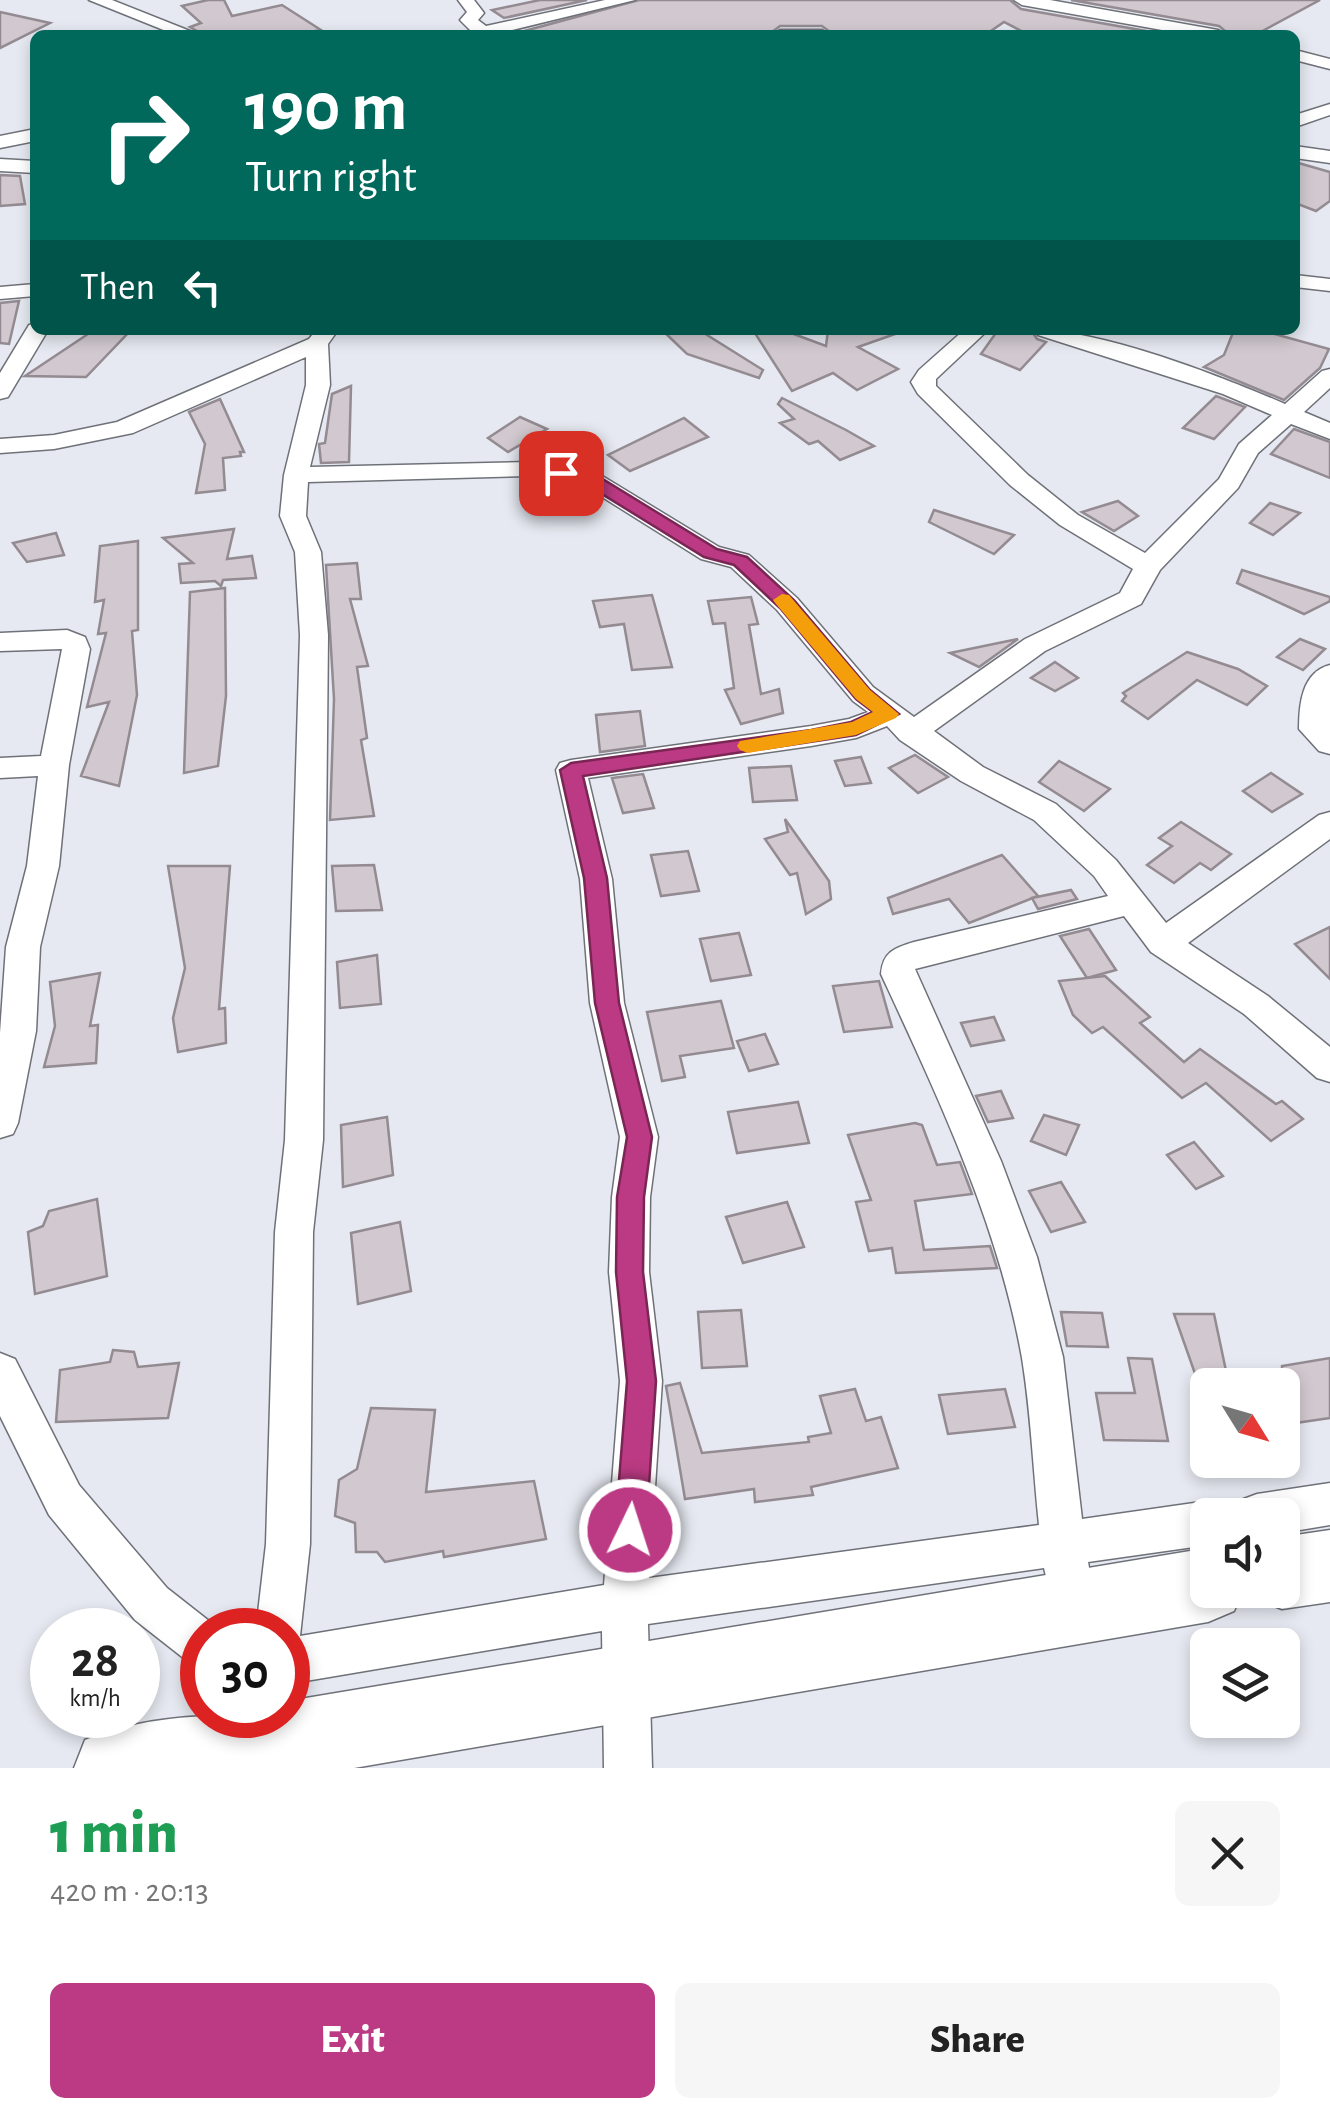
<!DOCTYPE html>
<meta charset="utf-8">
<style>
body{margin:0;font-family:"Alegreya Sans",sans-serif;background:#f6f6f6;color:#222;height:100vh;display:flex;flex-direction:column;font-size:38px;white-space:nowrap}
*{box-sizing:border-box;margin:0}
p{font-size:32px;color:#767676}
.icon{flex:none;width:55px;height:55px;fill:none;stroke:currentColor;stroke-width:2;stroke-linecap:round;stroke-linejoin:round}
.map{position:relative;height:1768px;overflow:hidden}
.drawer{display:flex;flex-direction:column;background:#fff;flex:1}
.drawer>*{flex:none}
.guide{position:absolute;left:30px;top:30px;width:1270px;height:305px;border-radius:15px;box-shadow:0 5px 15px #0003;background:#00695c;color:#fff;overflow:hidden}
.needle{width:65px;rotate:127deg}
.tools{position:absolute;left:1190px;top:1368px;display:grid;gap:20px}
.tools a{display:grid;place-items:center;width:110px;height:110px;border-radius:15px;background:#fff;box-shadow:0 5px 15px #0003;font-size:50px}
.speed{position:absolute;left:30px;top:1608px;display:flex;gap:20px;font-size:50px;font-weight:700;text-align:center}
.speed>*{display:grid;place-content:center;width:130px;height:130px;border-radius:50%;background:#fff;box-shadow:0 5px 15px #0003;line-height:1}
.speed small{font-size:25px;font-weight:400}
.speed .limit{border:15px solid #d22;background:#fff;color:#111}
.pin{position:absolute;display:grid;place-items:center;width:85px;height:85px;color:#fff;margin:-42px;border-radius:20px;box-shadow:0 5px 15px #0006}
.me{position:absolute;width:110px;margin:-55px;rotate:4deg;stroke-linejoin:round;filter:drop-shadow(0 0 8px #0008)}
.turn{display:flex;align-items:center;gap:35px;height:210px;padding:0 50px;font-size:45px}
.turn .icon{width:130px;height:130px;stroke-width:2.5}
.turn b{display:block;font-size:70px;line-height:85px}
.then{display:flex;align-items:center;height:95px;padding:0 50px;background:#0003;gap:20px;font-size:38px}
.round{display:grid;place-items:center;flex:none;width:105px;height:105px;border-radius:15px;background:#f6f6f6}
.head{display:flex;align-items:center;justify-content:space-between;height:170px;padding:0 50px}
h1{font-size:60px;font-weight:800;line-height:75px;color:#1e9e55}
.button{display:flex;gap:20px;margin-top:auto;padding:20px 50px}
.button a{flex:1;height:115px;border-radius:15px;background:#bb3a83;color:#fff;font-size:40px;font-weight:800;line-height:115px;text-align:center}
.button a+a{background:#f6f6f6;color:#222}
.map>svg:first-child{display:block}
.building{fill:#d1c9cf;stroke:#938b91;stroke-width:2.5}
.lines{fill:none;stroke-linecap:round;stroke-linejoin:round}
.street-casing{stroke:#6e7178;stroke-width:3}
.primary-casing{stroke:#6e7178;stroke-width:3}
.street{fill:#fff;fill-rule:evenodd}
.primary{fill:#fff;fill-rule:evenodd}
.route{fill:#bb3a83;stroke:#7a2655;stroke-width:2.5}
.slow{fill:#f59e0b}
</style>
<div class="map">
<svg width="1330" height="1768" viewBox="0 0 1330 1768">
<rect width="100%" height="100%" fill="#e6e9f1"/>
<!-- building -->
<g class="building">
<polygon points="208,0 224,0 232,16 282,5 321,30 292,35 204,35 190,27 201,23 182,6"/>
<polygon points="540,0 587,0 504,18 492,10"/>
<polygon points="639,0 1010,0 1021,9 1169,35 1029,35 1004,22 985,35 834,35 822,26 780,26 768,35 542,35 528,30"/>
<polygon points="1071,0 1320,0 1255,35 1230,35 1219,26"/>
<polygon points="0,12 50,23 0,48"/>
<polygon points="1295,162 1330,172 1330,201 1316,211 1295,203"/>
<polygon points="0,175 20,176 25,204 0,206"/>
<polygon points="19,301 9,344 0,343 0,303"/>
<polygon points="94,330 131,330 86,377 25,376"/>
<polygon points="662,330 699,330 763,370 759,378 687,354"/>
<polygon points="753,330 783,330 826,346 828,330 897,330 898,333 858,347 898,369 857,390 833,373 792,391"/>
<polygon points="998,330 1031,330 1037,339 1046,342 1020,370 981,354"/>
<polygon points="1234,330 1260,330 1329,349 1320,368 1284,400 1204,367 1224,355"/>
<polygon points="351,386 349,462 321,463 319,444 325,443 332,394"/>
<polygon points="1216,396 1245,407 1214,439 1183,428"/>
<polygon points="782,398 846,430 874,446 840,460 818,441 809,444 780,423 794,419 778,404"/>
<polygon points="220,399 244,452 240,452 241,456 223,458 225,490 196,493 205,444 189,412"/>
<polygon points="520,417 547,429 508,452 488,438"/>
<polygon points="684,418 708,437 630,471 608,455"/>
<polygon points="1294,429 1330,442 1330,478 1271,454"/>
<polygon points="1118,501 1138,516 1114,531 1082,512"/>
<polygon points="1270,503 1300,513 1273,535 1250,523"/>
<polygon points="934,510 1014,535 994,554 929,522"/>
<polygon points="234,529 227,559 252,556 256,578 223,580 221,586 215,581 181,583 179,564 193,563 163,538"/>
<polygon points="56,533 64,555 27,562 13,543"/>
<polygon points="138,541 138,630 132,631 137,695 119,786 81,776 109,702 87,707 106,633 98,634 104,600 95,602 100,546"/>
<polygon points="357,563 361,599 350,599 368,666 357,667 367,738 361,740 374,816 330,820 334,699 326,565"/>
<polygon points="1242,570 1330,597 1330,601 1304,614 1237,583"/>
<polygon points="225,588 226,696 218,766 184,773 190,592"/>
<polygon points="652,595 672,667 632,670 624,624 600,627 593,601"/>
<polygon points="751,597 758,624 749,625 761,694 779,689 783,713 741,724 725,690 734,688 725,623 713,624 708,601"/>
<polygon points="1018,639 979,667 950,653"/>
<polygon points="1300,639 1325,649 1303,670 1277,657"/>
<polygon points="1187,652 1238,669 1267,686 1247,705 1197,680 1148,719 1122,701 1126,696 1123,693"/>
<polygon points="1055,662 1078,678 1055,691 1031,678"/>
<polygon points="640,711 645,746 600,752 596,715"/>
<polygon points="915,755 948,777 918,793 889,768"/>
<polygon points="861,757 871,783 845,786 835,761"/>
<polygon points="1059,761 1110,789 1084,811 1039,782"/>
<polygon points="791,766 797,800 753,802 749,768"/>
<polygon points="1271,773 1302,794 1272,812 1243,791"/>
<polygon points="643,774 654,808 623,813 612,778"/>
<polygon points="785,819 829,881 831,899 806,914 797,873 790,875 765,839 788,832"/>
<polygon points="1181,822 1231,854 1211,870 1200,863 1174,883 1147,865 1172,846 1159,838"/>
<polygon points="688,851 699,891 661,896 651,855"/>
<polygon points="1002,855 1038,896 969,923 949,899 893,914 888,898"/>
<polygon points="374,865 382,910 336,911 332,866"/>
<polygon points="168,866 230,866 219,1009 225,1008 226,1043 178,1052 173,1018 185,968"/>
<polygon points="1071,890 1077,899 1038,909 1032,898"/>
<polygon points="1330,927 1330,979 1295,944"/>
<polygon points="1089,929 1116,970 1087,978 1060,936"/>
<polygon points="739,933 751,975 711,981 700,939"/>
<polygon points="377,955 381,1004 340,1008 337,962"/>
<polygon points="100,973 90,1026 98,1025 96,1063 44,1067 55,1026 50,982"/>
<polygon points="1105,976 1150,1017 1140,1023 1184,1062 1200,1049 1276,1104 1282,1101 1303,1119 1271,1141 1206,1083 1182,1098 1103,1027 1092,1033 1073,1015 1059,981"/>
<polygon points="879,981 892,1027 844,1032 833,986"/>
<polygon points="721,1001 734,1048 680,1056 685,1077 662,1081 647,1012"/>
<polygon points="994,1017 1004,1040 971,1046 961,1023"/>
<polygon points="765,1034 778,1064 749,1071 737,1041"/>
<polygon points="1001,1091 1013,1118 988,1122 976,1096"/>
<polygon points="798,1102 809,1143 737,1153 728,1112"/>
<polygon points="1044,1115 1079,1125 1066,1155 1031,1141"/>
<polygon points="387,1117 393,1175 343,1187 341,1125"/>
<polygon points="915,1123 922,1125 937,1165 960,1162 972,1194 915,1201 924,1250 990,1246 997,1268 896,1273 892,1248 869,1251 856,1202 871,1200 848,1135"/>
<polygon points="1194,1142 1223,1176 1196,1189 1167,1155"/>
<polygon points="1061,1182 1085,1222 1051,1232 1029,1191"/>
<polygon points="97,1199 107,1276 35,1294 28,1232 43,1226 49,1211"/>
<polygon points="787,1202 804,1247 743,1263 726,1217"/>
<polygon points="400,1222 411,1291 358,1304 351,1233"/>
<polygon points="741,1310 747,1366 702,1368 698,1312"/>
<polygon points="1061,1312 1102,1313 1108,1347 1067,1346"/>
<polygon points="1174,1314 1214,1314 1229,1385 1199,1385"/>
<polygon points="113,1350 134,1352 138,1367 179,1363 168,1418 56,1422 60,1370 110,1362"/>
<polygon points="1128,1358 1152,1359 1168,1441 1104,1440 1096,1393 1135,1393"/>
<polygon points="1330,1358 1330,1418 1282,1425 1282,1366"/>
<polygon points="680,1383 702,1453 809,1442 808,1437 831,1433 820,1396 855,1389 866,1421 881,1417 898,1468 811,1487 813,1495 755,1502 754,1489 685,1499 666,1386"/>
<polygon points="1005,1389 1015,1427 948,1434 939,1395"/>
<polygon points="371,1408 435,1410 426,1492 534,1481 546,1539 444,1557 443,1551 385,1562 377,1552 356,1552 355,1523 335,1516 339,1480 357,1469"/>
</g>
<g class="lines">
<!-- street casing -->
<g class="street-casing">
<g id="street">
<polygon points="89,0 112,0 200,35 176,35"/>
<polygon points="458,0 474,0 484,13 478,20 486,26 605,0 635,0 492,35 461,35 470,30 460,20 467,12"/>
<polygon points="1014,0 1050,0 1218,30 1226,35 1190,35 1022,5"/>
<polygon points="780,30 822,30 830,35 772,35"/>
<polygon points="1295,50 1330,59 1330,69 1295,60"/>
<polygon points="1330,104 1330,115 1295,127 1295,115"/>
<polygon points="35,129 35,141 0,148 0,136"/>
<polygon points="1295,146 1330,151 1330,163 1295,158"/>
<polygon points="0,159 35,161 35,173 0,171"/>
<polygon points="1295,275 1330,279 1330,291 1295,287"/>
<polygon points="35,284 35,296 0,299 0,287"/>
<polygon points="35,324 35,330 48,330 8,397 0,399 0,373 29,325"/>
<path d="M316 330H338L328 344 330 385 310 467 528 462 599 474 719 547 749 555 797 598 873 687 914 717 1025 639 1120 593 1133 569 1060 525 1010 485 918 394 911 382 919 370 964 330H988L936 379V386L1028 475 1078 515 1145 553 1219 479 1239 444 1272 415 1223 394 1038 335 1035 330C1103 330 1220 376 1285 404L1322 371 1330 369V388L1304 412 1330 423V439L1291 424 1258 453 1238 488 1160 570 1141 604 1045 651 934 731 983 767 1056 804 1116 860 1166 923 1319 815 1330 812V839L1188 943 1268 996 1330 1047V1082L1317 1078 1244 1014 1151 952 1124 916 915 969 1001 1161 1037 1257 1063 1357 1082 1519 1208 1501 1224 1508 1227 1515H1208V1545L1088 1562 1096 1606 1089 1622 1073 1629 1057 1622 1044 1568 648 1624 652 1768H604L602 1631 288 1684V1630H256L266 1544 275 1232 285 1140 300 635 295 552 280 516 284 475 306 385V357L133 433 54 449 0 453V439L54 435 117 422 309 339ZM528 476 583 485 701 559 731 567 777 610 853 701 868 712 849 719 811 726 571 760 560 763 556 770 580 879 590 1003 620 1137 612 1197 609 1272 620 1381 604 1585 300 1636 310 1544 313 1232 323 1140 328 635 321 552 306 516 308 482ZM887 726 900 740 961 781 1034 820 1094 876 1108 896 914 942C894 948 883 952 881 974 938 1097 998 1223 1022 1358 1031 1413 1033 1469 1039 1525L649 1578 662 1381 649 1272 650 1197 658 1137 624 1003 612 879 588 778 811 746 856 738Z"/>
<polygon points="67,630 85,637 90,649 69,765 59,866 40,947 36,1031 18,1123 13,1134 0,1138 0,1033 6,947 27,866 38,776 0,778 0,758 41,756 62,649 0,651 0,633"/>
<path d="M1330 665V754L1319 751 1299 729C1299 704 1302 672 1330 665Z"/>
<polygon points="0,1353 15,1359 79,1485 167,1588 218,1628 202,1630 202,1667 186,1660 135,1620 49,1515 0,1416"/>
<polygon points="1330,1483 1330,1525 1282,1533 1282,1515 1235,1515 1241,1500 1257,1494"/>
</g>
</g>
<!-- primary casing -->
<g class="primary-casing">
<g id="primary">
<polygon points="1330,1530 1330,1602 1282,1609 1256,1599 1253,1590 1282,1590 1282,1537"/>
<path d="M1208 1548V1590H1243L1234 1611 1208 1622 354 1768H74L85 1740C150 1713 219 1715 288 1715V1701Z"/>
</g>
</g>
<!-- street -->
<use href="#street" class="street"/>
<!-- primary -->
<use href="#primary" class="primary"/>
</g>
<!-- route -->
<polygon class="route" points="561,468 596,475 717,549 747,557 794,600 870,690 899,714 856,735 583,776 607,878 619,1003 652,1137 644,1197 643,1272 656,1381 646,1530 641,1541 630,1545 619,1541 615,1530 627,1381 616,1272 617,1197 627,1137 595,1003 584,878 560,770 571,763 811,730 851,722 873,712 856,699 780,608 734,565 704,557 584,483 555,477 555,469"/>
<!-- slow -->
<polygon class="slow" points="782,594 789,595 870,690 899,714 896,718 856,735 748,753 740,750 737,746 740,741 852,722 873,712 856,699 776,604 773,600"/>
</svg>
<div class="tools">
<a><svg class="needle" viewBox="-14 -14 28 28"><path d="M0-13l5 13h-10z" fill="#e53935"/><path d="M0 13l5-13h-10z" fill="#767676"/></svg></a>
<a><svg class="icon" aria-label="sound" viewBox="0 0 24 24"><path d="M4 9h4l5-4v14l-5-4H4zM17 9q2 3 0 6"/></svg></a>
<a><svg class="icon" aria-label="layers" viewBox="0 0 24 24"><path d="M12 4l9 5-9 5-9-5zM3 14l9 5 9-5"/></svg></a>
</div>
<div class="speed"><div>28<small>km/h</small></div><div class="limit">30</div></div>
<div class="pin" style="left:561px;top:473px;background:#d93025"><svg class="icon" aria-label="arrive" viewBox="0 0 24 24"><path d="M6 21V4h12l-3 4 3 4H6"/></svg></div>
<svg class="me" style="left:630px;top:1530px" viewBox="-20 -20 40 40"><circle r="17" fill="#bb3a83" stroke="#fff" stroke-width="3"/><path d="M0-11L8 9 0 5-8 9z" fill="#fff"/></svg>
<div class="guide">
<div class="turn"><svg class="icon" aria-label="right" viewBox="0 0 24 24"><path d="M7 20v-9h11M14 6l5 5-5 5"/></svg><div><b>190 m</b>Turn right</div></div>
<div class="then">Then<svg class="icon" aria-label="left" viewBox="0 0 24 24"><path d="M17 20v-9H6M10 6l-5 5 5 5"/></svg></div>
</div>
</div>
<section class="drawer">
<div class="head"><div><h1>1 min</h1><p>420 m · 20:13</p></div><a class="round"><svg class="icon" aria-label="close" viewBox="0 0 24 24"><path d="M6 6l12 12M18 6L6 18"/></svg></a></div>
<div class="button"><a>Exit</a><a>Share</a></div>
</section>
